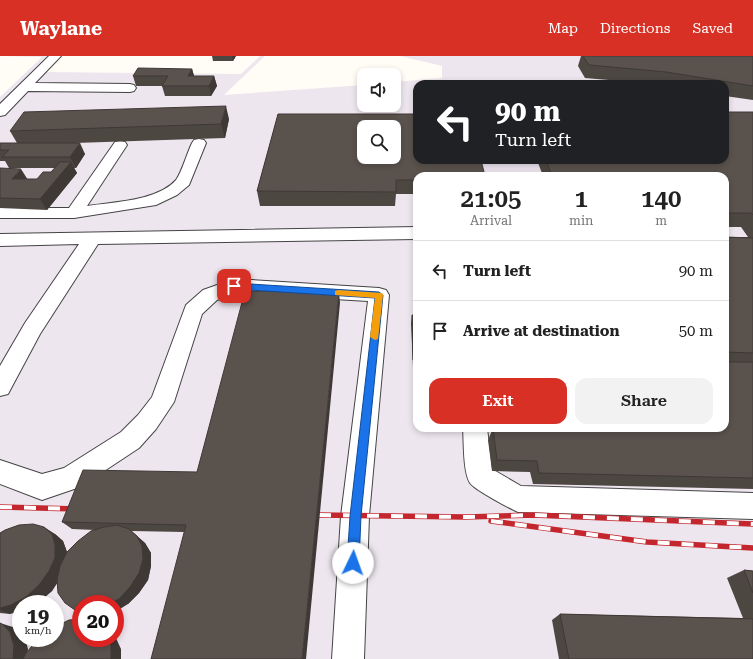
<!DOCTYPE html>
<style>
body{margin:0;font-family:"Roboto Serif",serif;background:#f2f2f2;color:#222;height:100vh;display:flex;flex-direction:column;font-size:15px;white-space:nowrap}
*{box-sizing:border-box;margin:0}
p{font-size:13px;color:#767676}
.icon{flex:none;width:22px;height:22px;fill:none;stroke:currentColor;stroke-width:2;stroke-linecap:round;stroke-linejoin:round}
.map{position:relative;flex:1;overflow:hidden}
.sheet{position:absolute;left:413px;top:116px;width:316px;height:260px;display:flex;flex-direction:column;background:#fff;border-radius:12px;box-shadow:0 2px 6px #0003}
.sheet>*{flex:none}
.hud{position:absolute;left:413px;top:24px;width:316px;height:84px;border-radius:12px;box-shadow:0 2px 6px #0003;background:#202124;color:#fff;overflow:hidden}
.controls{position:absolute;left:357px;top:12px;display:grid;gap:8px}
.controls a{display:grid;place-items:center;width:44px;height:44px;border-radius:8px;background:#fff;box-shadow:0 2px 6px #0003;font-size:20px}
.speed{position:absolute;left:12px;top:539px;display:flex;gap:8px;font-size:20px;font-weight:700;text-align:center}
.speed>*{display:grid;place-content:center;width:52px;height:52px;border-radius:50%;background:#fff;box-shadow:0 2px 6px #0003;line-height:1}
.speed small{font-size:10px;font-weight:400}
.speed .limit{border:6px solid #d22;background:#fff;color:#111}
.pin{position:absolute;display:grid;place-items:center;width:34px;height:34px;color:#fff;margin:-17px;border-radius:8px;box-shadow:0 2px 6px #0006}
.me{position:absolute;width:44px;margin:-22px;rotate:3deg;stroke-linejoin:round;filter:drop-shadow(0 0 3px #0008)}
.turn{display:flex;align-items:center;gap:14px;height:84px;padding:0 16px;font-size:18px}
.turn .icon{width:52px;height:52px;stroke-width:2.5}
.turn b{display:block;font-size:28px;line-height:34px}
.eta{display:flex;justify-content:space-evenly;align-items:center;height:68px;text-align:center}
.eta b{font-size:24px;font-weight:600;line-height:28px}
.primary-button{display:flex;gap:8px;margin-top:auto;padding:8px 16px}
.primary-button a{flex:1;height:46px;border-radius:12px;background:#d93025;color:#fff;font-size:16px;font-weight:600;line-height:46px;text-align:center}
.primary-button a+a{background:#f2f2f2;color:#222}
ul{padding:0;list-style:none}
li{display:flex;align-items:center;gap:12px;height:60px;padding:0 16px;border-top:1px solid #e0e0e0}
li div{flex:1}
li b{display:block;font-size:15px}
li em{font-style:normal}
header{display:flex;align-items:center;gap:24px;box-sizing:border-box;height:56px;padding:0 20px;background:#d93025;color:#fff}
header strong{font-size:19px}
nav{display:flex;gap:22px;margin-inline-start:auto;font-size:14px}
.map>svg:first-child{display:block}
.industrial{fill:#eee6ef;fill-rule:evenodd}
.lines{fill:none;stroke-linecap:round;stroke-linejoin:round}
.minor-casing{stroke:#444;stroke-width:2}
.minor{fill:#fff;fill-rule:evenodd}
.rail-casing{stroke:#c4262e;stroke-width:5.5}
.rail{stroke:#fff;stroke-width:4;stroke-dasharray:12;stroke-linecap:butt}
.wall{fill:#4d4742}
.shaded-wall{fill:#3f3936}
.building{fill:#5a524d;stroke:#3f3936;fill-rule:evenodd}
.route{fill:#1a73e8;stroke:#114b97}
.slow{fill:#f59e0b}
</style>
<header>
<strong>Waylane</strong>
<nav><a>Map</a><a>Directions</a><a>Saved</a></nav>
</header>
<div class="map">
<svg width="753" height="603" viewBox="0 0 753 603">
<rect width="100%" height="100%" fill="#fffdf5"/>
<!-- industrial -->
<path class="industrial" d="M0 0H59L43 16 241 18 260 0H265L224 39 364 29V49H394V26L442 22V10L400 0H753V603H0V41L42 1ZM417 28H725V104H417ZM364 71H394V101H364ZM417 120H725V372H417ZM21 548H55V582H21ZM81 548H115V582H81Z"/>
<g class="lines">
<!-- minor casing -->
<g class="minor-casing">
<g id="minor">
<polygon points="49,0 61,0 35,27 130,28 134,29 136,32 134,35 130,36 28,35 5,59 0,60 0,48"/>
<path d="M199 83 204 84 206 87 189 129 177 139 156 149 74 162H0V152H69L115 86 120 85 125 86 127 89 87 150C112 146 158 145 176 124 182 116 187 97 192 87L194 84Z"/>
<polygon points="417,171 417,183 98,188 40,278 8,338 0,340 0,310 25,267 79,188 0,190 0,178"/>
<polygon points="234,223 379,232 386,234 389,239 369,460 364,603 332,603 341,460 368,245 235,237 217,244 202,258 174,346 156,373 139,392 80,431 42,444 0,428 0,404 42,418 64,412 121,376 138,359 152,341 186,249 203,234"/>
<path d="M463 372H487L492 413 521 430 753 437V463L518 456C509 452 475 434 470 427 463 416 464 386 463 372Z"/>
</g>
</g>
<!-- minor -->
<use href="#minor" class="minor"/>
<!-- rail casing -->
<g class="rail-casing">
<g id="rail">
<polyline points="0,451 78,453"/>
<polyline points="319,459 466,461 533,459 753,468"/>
<polyline points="491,465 647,486 753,492"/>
</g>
</g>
<!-- rail -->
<use href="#rail" class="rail"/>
</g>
<!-- wall -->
<g class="wall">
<polygon points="212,0 236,0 233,5 213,5"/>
<polygon points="581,0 753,0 753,44 725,40 725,28 656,28 585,22 578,10"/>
<polygon points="192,13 194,20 214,20 217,30 211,40 165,40 162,30 136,30 133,20"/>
<polygon points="753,56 753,433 533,428 530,416 492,415 488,384 493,372 523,373 523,372 725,372 725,181 748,181 741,171 725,171 725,120 543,120 537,104 725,104"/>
<polygon points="278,58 417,120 417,138 396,138 395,150 260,150 257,135"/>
<polygon points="229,63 225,82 75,87 85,98 76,112 74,112 77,117 47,154 0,152 0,112 27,123 37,123 51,116 55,112 9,112 5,105 0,105 0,87 17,87 10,75"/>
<polygon points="340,247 184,476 131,475 145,487 151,497 151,510 148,524 139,537 128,548 81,548 81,556 75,554 57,527 52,535 39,546 36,548 21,548 10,558 0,557 0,477 55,478 63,485 67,496 66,498 95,474 72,473 62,466 197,416"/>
<polygon points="412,259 417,259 417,311 413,311 411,267"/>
<polygon points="744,514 753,515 753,603 559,603 552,564 560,558 743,562 727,522"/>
</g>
<!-- shaded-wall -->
<g class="shaded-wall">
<polygon points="232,0 236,0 233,5"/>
<polygon points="192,13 195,23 188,20"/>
<polygon points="214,20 217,30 211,40 209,30"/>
<polygon points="226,50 229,63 225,82 221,68"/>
<polygon points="80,87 85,98 76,112 70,101"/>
<polygon points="71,106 77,117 47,154 40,143"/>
<polygon points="21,113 28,124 12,123"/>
<polygon points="339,236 340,247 306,603 302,603"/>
<polygon points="44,471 55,478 63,485 67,496 66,508 61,521 52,535 39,546 36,548 21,548 21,555 10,558 0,554 0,552"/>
<polygon points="137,480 145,487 151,497 151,510 148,524 139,537 128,548 115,556 115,548 109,548"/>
<polygon points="0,567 16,572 21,577 21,582 25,582 28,593 27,603 13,603"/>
<polygon points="115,580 121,593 121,603 111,603 108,582 115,582"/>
</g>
<!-- building -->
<g class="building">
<polygon points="583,0 753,0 753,30 666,16 589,9"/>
<polygon points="138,12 192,13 188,20 214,20 209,30 162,30 168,20 133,20"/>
<polygon points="226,50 221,68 10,75 24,56"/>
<polygon points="725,56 753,56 753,159 751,157 725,157 725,120 552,120 546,104 725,104"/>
<path d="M278 58H417V104H481L485 120H417V124H396V136L257 135ZM364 71H394V101H364Z"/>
<polygon points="0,87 80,87 70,101 2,101 9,94 0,94"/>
<polygon points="60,106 71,106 40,143 0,142 0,112 21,113 12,123 37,123 43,116 51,116"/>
<polygon points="725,181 753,182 753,297 725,296"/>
<polygon points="245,235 339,236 302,603 151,603 186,469 62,466 83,414 197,416"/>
<polygon points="412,259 417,259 417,304 413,304"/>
<polygon points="725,306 753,306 753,422 539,417 537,405 497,404 493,372 531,373 531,372 725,372"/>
<polygon points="33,468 44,471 52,478 55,489 55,502 49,515 39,529 26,541 11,549 0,552 0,477 5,474 19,469"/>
<polygon points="117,469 129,473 137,480 142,490 143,503 139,517 130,531 119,543 109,548 81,548 81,554 75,554 65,547 58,537 57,524 60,510 67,496 78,485 91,475 104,471"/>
<polygon points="744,514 753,515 753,537"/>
<polygon points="560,558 753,563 753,603 569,603"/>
<polygon points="81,563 81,582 108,582 111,589 111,603 23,603 26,597 39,582 55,582 55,571 69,564"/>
<polygon points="0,567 2,568 10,576 14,590 13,603 0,603"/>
</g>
<!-- route -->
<polygon class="route" points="234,227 379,236 383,239 361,460 359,507 357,512 353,513 348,512 347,507 350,460 375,242 234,233 230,230"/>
<!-- slow -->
<polygon class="slow" points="338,234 382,237 383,239 378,283 375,284 370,281 375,242 335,239 335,235"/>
</svg>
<div class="controls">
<a><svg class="icon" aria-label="sound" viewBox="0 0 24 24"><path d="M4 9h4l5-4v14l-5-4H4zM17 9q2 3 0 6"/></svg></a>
<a><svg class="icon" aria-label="search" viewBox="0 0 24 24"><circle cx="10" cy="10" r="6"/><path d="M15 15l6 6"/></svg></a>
</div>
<div class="speed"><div>19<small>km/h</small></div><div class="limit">20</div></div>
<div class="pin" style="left:234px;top:230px;background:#d93025"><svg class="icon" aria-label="arrive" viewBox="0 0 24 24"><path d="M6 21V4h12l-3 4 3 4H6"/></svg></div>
<svg class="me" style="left:353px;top:507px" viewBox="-20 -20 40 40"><circle r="19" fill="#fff"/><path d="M0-13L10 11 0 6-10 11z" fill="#1a73e8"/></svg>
<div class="hud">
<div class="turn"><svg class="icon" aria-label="left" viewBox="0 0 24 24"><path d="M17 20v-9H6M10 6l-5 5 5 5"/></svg><div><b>90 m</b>Turn left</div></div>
</div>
<section class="sheet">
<div class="eta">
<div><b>21:05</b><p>Arrival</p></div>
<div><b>1</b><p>min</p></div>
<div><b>140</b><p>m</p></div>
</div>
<ul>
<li><svg class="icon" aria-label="left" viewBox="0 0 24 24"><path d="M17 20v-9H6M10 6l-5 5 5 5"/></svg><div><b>Turn left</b></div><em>90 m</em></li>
<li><svg class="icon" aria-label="arrive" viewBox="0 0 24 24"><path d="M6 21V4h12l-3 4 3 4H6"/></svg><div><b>Arrive at destination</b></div><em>50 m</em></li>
</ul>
<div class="primary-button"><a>Exit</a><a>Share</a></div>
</section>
</div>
